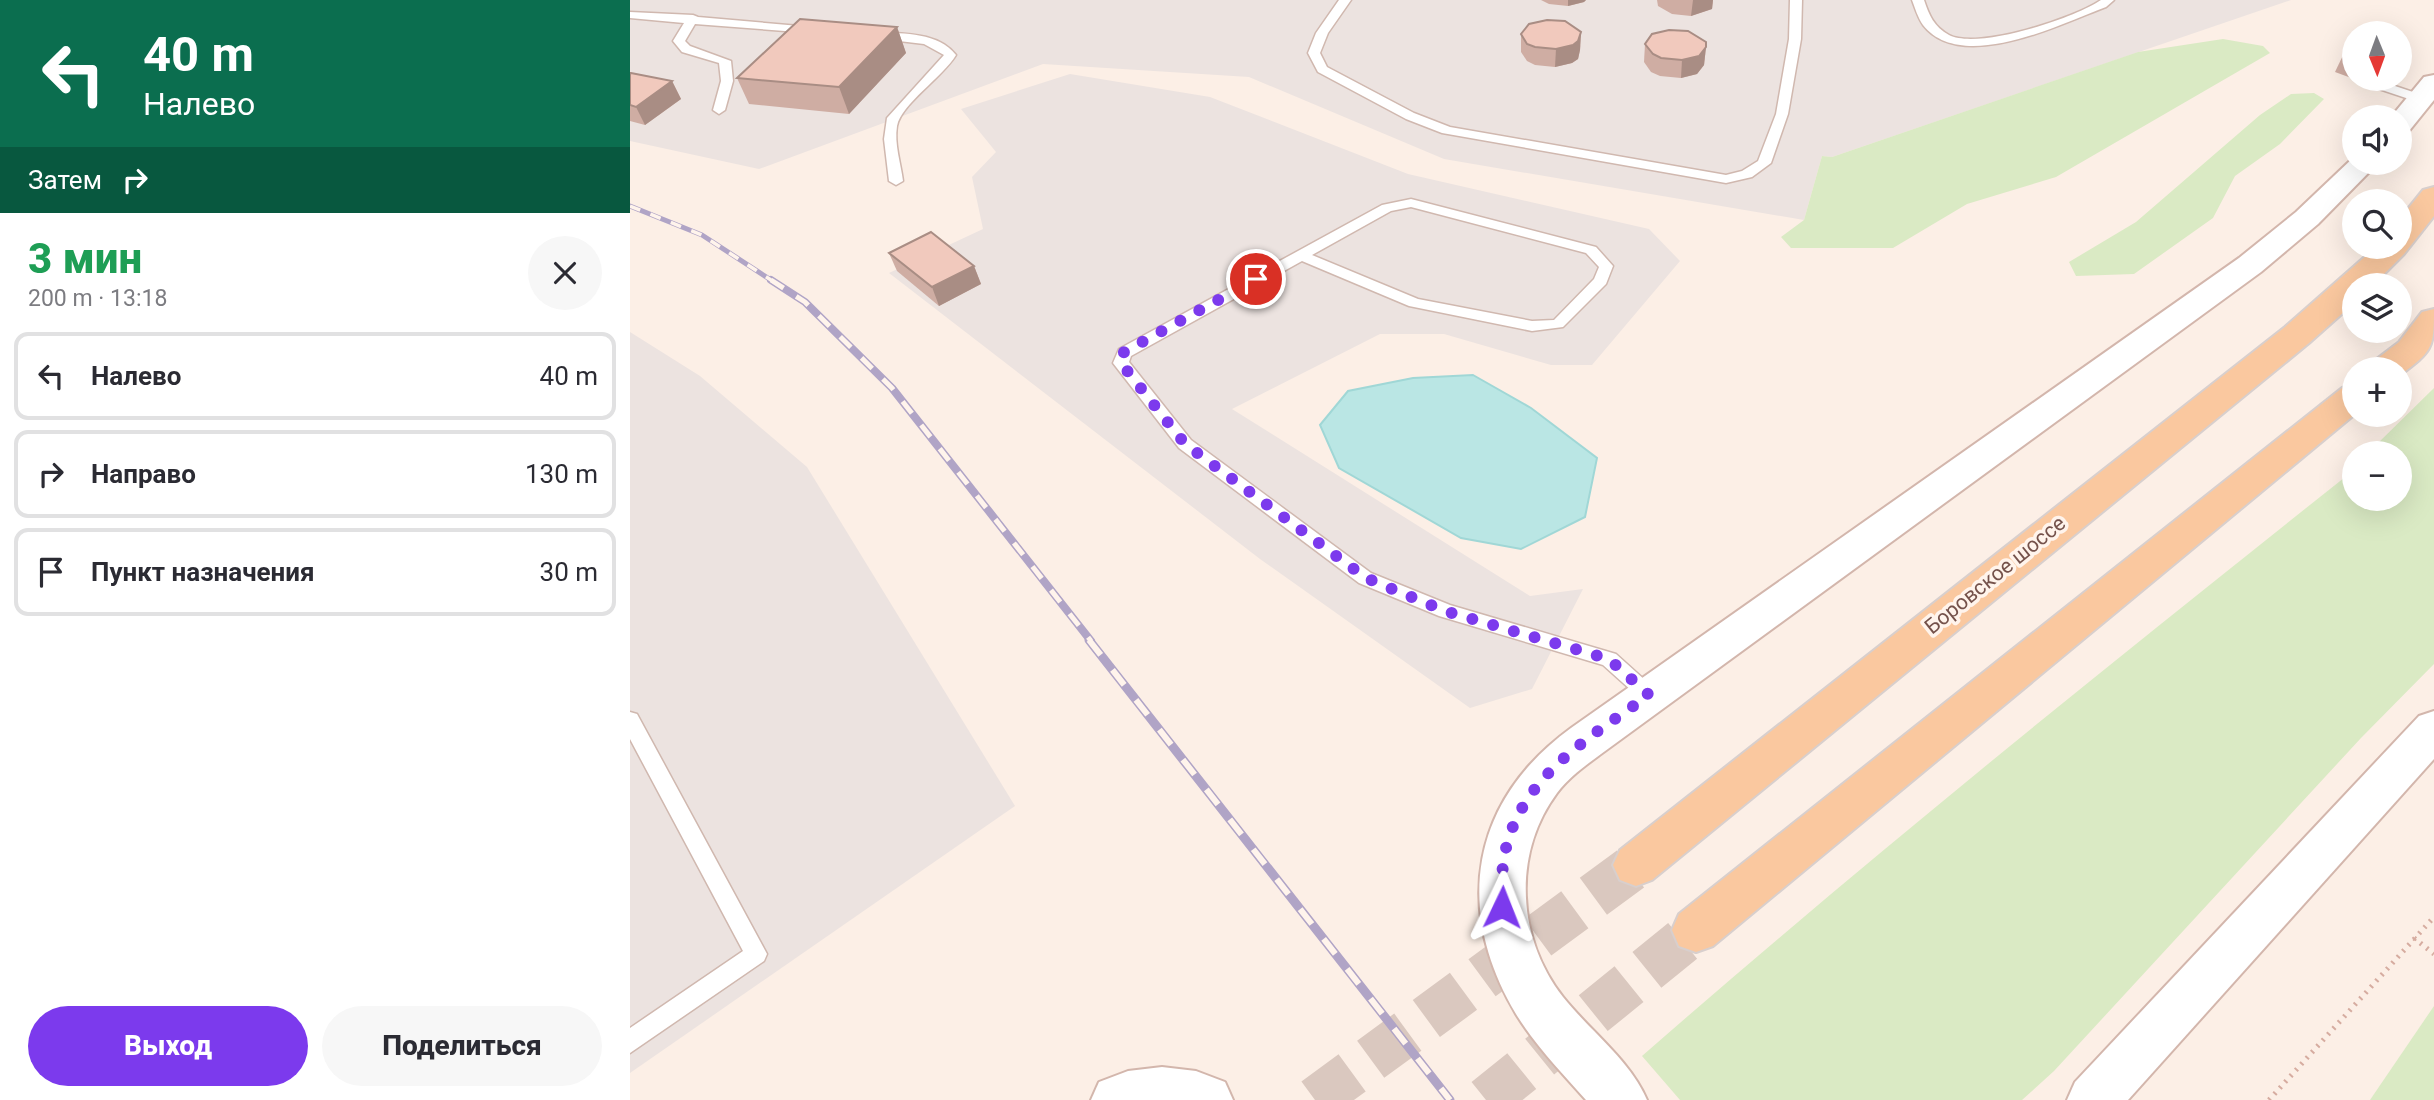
<!DOCTYPE html>
<html lang="ru">
<meta charset="utf-8">
<style>
body{margin:0;font-family:Roboto,sans-serif;background:#f7f7f7;color:#2b2b33;height:100vh;display:flex;flex-direction:column;font-size:26px;white-space:nowrap}
*{box-sizing:border-box;margin:0}
p{font-size:23px;color:#7c7c81}
.icon{flex:none;width:38px;height:38px;fill:none;stroke:currentColor;stroke-width:2;stroke-linecap:round;stroke-linejoin:round}
.map{position:relative;flex:1;overflow:hidden}
.panel{display:flex;flex-direction:column;background:#fff;width:630px}
.panel>*{flex:none}
.top-card{background:#0b6e4f;color:#fff;overflow:hidden}
.needle{width:46px;rotate:179deg}
.buttons{position:absolute;left:1712px;top:21px;display:grid;gap:14px}
.buttons a{display:grid;place-items:center;width:70px;height:70px;border-radius:50%;background:#fff;box-shadow:0 7px 28px #0002;font-size:35px}
.pin{position:absolute;display:grid;place-items:center;width:60px;height:60px;color:#fff;margin:-30px;border:4px solid #fff;border-radius:50%;box-shadow:0 2px 7px #0007}
.me{position:absolute;width:77px;margin:-38px;rotate:2deg;stroke-linejoin:round;filter:drop-shadow(0 0 5px #0008)}
.turn{display:flex;align-items:center;gap:24px;height:147px;padding:0 28px;font-size:32px}
.turn .icon{width:91px;height:91px;stroke-width:2.5}
.turn b{display:block;font-size:49px;line-height:60px}
.then{display:flex;align-items:center;height:66px;padding:0 28px;background:#0003;gap:14px;font-size:26px}
.round{display:grid;place-items:center;flex:none;width:74px;height:74px;border-radius:37px;background:#f7f7f7}
.headline{display:flex;align-items:center;justify-content:space-between;height:119px;padding:0 28px}
h1{font-size:42px;font-weight:800;line-height:52px;color:#1e9e55}
.cta{display:flex;gap:14px;margin-top:auto;padding:14px 28px}
.cta a{flex:1;height:80px;border-radius:42px;background:#7c3aed;color:#fff;font-size:28px;font-weight:800;line-height:80px;text-align:center}
.cta a+a{background:#f7f7f7;color:#2b2b33}
ul{padding:0;list-style:none}
li{display:flex;align-items:center;gap:21px;height:88px;margin:0 14px 10px;padding:0 14px;border:4px solid #e1e1e2;border-radius:14px}
li div{flex:1}
li b{display:block;font-size:26px}
li em{font-style:normal}
main{display:flex;flex:1;min-height:0}
.map>svg:first-child{display:block}
.industrial{fill:#ece3e0}
.green{fill:#daeac4}
.water{fill:#bae6e4;stroke:#a0d7d6;stroke-width:2}
.lines{fill:none;stroke-linecap:round;stroke-linejoin:round}
.primary-tunnel{stroke:#dac8bf;stroke-width:46;stroke-dasharray:46 23;stroke-linecap:butt}
.lane-casing{stroke:#d0b8af;stroke-width:3}
.secondary-casing{stroke:#d3b6ac;stroke-width:4}
.primary-casing{stroke:#d8cfcd;stroke-width:4}
.path{stroke:#d6aca0;stroke-width:5;stroke-dasharray:2 6;stroke-linecap:butt}
.lane{fill:#fff;fill-rule:evenodd}
.secondary{fill:#fff;fill-rule:evenodd}
.primary{fill:#fac89f;fill-rule:evenodd}
.rail-far2-casing{stroke:#b0a4c6;stroke-width:5}
.rail-far1-casing{stroke:#b0a4c6;stroke-width:8}
.rail-casing{stroke:#b0a4c6;stroke-width:9}
.rail-far2{stroke:#fff4ec;stroke-width:3.5;stroke-dasharray:11;stroke-linecap:butt}
.rail-far1{stroke:#fff4ec;stroke-width:5;stroke-dasharray:15;stroke-linecap:butt}
.rail{stroke:#fff4ec;stroke-width:6;stroke-dasharray:19;stroke-linecap:butt}
.wall{fill:#cfada3}
.shaded-wall{fill:#a98d84}
.building{fill:#f1c9bd;stroke:#a98d84;stroke-width:2}
.route{stroke:#7c3aed;stroke-width:12;stroke-dasharray:0 21.6}
.labels{text-anchor:middle;stroke-width:7;stroke-linejoin:round;paint-order:stroke}
.street-label{font-size:21px;fill:#75524b;stroke:#fff4ec}
</style>
<main>
<section class="panel">
<div class="top-card">
<div class="turn"><svg class="icon" aria-label="left" viewBox="0 0 24 24"><path d="M17 20v-9H6M10 6l-5 5 5 5"/></svg><div><b>40 m</b>Налево</div></div>
<div class="then">Затем<svg class="icon" aria-label="right" viewBox="0 0 24 24"><path d="M7 20v-9h11M14 6l5 5-5 5"/></svg></div>
</div>
<div class="headline"><div><h1>3 мин</h1><p>200 m · 13:18</p></div><a class="round"><svg class="icon" aria-label="close" viewBox="0 0 24 24"><path d="M6 6l12 12M18 6L6 18"/></svg></a></div>
<ul>
<li><svg class="icon" aria-label="left" viewBox="0 0 24 24"><path d="M17 20v-9H6M10 6l-5 5 5 5"/></svg><div><b>Налево</b></div><em>40 m</em></li>
<li><svg class="icon" aria-label="right" viewBox="0 0 24 24"><path d="M7 20v-9h11M14 6l5 5-5 5"/></svg><div><b>Направо</b></div><em>130 m</em></li>
<li><svg class="icon" aria-label="arrive" viewBox="0 0 24 24"><path d="M6 21V4h12l-3 4 3 4H6"/></svg><div><b>Пункт назначения</b></div><em>30 m</em></li>
</ul>
<div class="cta"><a>Выход</a><a>Поделиться</a></div>
</section>
<div class="map">
<svg width="1804" height="1100" viewBox="0 0 1804 1100">
<rect width="100%" height="100%" fill="#fcefe6"/>
<!-- industrial -->
<g class="industrial">
<polygon points="0,0 1661,0 1202,157 1192,156 1174,220 814,159 619,77 413,64 129,169 0,141"/>
<polygon points="440,74 580,97 778,174 1019,229 1050,261 962,365 921,365 814,334 750,334 602,409 900,596 953,589 902,689 840,708 630,559 259,273 353,229 342,177 366,152 331,109"/>
<polygon points="0,332 70,376 177,467 385,806 0,1073"/>
</g>
<!-- green -->
<g class="green">
<polygon points="1593,39 1633,46 1640,53 1426,177 1337,204 1263,248 1161,248 1151,237 1174,220 1192,156 1202,157 1508,52"/>
<polygon points="1684,93 1694,99 1650,144 1605,176 1583,218 1504,274 1446,276 1439,262 1506,222 1630,115 1661,94"/>
<path d="M1804 388V664L1731 738 1424 1071 1392 1100H1050L1012 1056C1243 854 1483 661 1724 470V499H1769V453H1744L1746 445Z"/>
<polygon points="1804,1006 1804,1100 1740,1100"/>
</g>
<!-- water -->
<polygon class="water" points="843,375 901,408 967,458 955,517 891,549 831,538 709,468 690,425 718,391 783,378"/>
<g class="lines">
<!-- primary-tunnel -->
<g class="primary-tunnel">
<polyline points="685,1100 1006,865"/>
<polyline points="856,1100 1066,930"/>
</g>
<!-- lane casing -->
<g class="lane-casing">
<g id="lane">
<polygon points="709,0 721,0 698,33 690,53 697,67 784,113 820,127 1096,175 1112,171 1128,161 1146,114 1159,39 1160,0 1172,0 1171,39 1158,114 1141,163 1122,177 1096,183 812,133 776,119 688,72 678,53 686,33"/>
<path d="M1282 0H1294C1299 15 1304 27 1319 35 1348 50 1445 18 1471 0H1484L1476 7C1431 24 1331 74 1293 25 1288 18 1285 8 1282 0Z"/>
<polygon points="0,12 63,15 68,17 181,27 187,30 181,33 65,24 55,41 60,46 101,61 103,81 95,110 89,114 83,110 91,81 89,63 52,52 43,41 54,23 0,18"/>
<path d="M248 32C275 34 308 32 326 55 313 77 271 104 267 126 264 144 271 164 273 181L266 185 259 181 254 139 257 118 314 55 294 44 244 38V34Z"/>
<polygon points="1744,79 1795,96 1797,99 1791,103 1740,86 1738,83"/>
<path d="M781 199 966 247 983 266 976 284 933 327 902 331 779 306 672 261 501 356 499 362 561 440 741 573 820 605 986 654 1026 690 1029 695 1026 700 1019 703 1012 700 973 665 809 616 729 583 549 448 483 363 489 349 752 205ZM781 207 956 253 969 267 964 279 924 320 902 321 788 299 682 255 761 211Z"/>
<polygon points="0,712 7,714 137,954 134,961 0,1053 0,1028 113,951 0,739"/>
</g>
</g>
<!-- secondary casing -->
<g class="secondary-casing">
<g id="secondary">
<polygon points="1804,75 1804,100 1779,131 1769,133 1769,117 1761,117 1794,77"/>
<path d="M1724 157V163H1748L1688 224 1631 272 971 754C956 765 939 777 927 793 882 854 887 938 933 997 960 1031 1000 1060 1017 1100H956C932 1073 905 1045 886 1014 823 908 841 801 941 728L1609 258 1666 212Z"/>
<polygon points="1804,711 1804,759 1498,1100 1437,1100 1445,1082 1789,716"/>
<polygon points="532,1067 566,1071 595,1082 603,1100 461,1100 469,1082 498,1071"/>
</g>
</g>
<!-- primary casing -->
<g class="primary-casing">
<g id="primary">
<polygon points="1804,187 1804,216 1774,254 1743,285 1724,285 1724,303 1679,343 1022,880 1006,886 990,880 983,865 990,850 1655,327 1746,247 1769,247 1769,220 1793,190"/>
<path d="M1804 309C1804 350 1802 351 1769 376V369H1739L1744 361 1769 342 1792 312Z"/>
<polygon points="1724,384 1724,415 1083,946 1066,952 1049,946 1042,930 1049,914 1712,388"/>
</g>
</g>
<!-- path -->
<g class="path">
<polyline points="1784,938 1804,954"/>
<polyline points="1639,1100 1804,917"/>
</g>
<!-- lane -->
<use href="#lane" class="lane"/>
<!-- secondary -->
<use href="#secondary" class="secondary"/>
<!-- primary -->
<use href="#primary" class="primary"/>
<!-- rail-far2 casing -->
<g class="rail-far2-casing">
<polyline id="rail-far2" points="0,206 72,235 144,282"/>
</g>
<!-- rail-far1 casing -->
<g class="rail-far1-casing">
<polyline id="rail-far1" points="141,280 175,302 262,388 461,641"/>
</g>
<!-- rail casing -->
<g class="rail-casing">
<polyline id="rail" points="459,640 820,1100"/>
</g>
<!-- rail-far2 -->
<use href="#rail-far2" class="rail-far2"/>
<!-- rail-far1 -->
<use href="#rail-far1" class="rail-far1"/>
<!-- rail -->
<use href="#rail" class="rail"/>
</g>
<!-- wall -->
<g class="wall">
<polygon points="911,0 956,0 954,2 938,6 919,4"/>
<polygon points="1027,0 1083,0 1082,9 1061,16 1042,14 1028,6"/>
<polygon points="267,27 276,53 219,114 119,104 107,78"/>
<polygon points="951,32 950,50 948,59 942,63 925,67 905,65 897,61 891,52 891,34"/>
<polygon points="1724,40 1724,79 1705,72 1717,47"/>
<polygon points="1015,44 1076,47 1074,65 1067,74 1051,78 1030,76 1021,72 1014,62"/>
<polygon points="0,73 42,81 51,99 15,125 0,121"/>
<polygon points="259,253 344,266 351,284 309,306 267,271"/>
</g>
<!-- shaded-wall -->
<g class="shaded-wall">
<polygon points="938,0 956,0 954,2 938,6"/>
<polygon points="1063,0 1083,0 1082,9 1061,16"/>
<polygon points="267,27 276,53 219,114 209,87"/>
<polygon points="951,32 950,50 948,59 942,63 925,67 926,49"/>
<polygon points="1076,47 1074,65 1067,74 1051,78 1052,60"/>
<polygon points="42,81 51,99 15,125 6,107"/>
<polygon points="344,266 351,284 309,306 302,287"/>
</g>
<!-- building -->
<g class="building">
<polygon points="170,19 267,27 209,87 107,78"/>
<polygon points="917,20 935,21 951,32 948,41 943,45 926,49 905,47 897,44 891,34 899,24"/>
<polygon points="1039,30 1058,31 1076,42 1076,47 1069,56 1052,60 1031,58 1023,54 1015,44 1022,34"/>
<polygon points="1724,40 1724,49 1717,47"/>
<polygon points="0,73 1,73 42,81 6,107 0,105"/>
<polygon points="301,232 344,266 302,287 259,253"/>
</g>
<g class="lines">
<!-- route -->
<path class="route" d="M626 279 494 352 491 363 555 444 736 578 815 611 979 659 1019 695C962 736 894 774 876 848 871 867 872 888 872 907"/>
</g>
<g class="labels">
<!-- street labels -->
<g class="street-label">
<text transform="translate(1365 575) rotate(-39)" y="7">Боровское шоссе</text>
</g>
</g>
</svg>
<div class="buttons">
<a><svg class="needle" viewBox="-14 -14 28 28"><path d="M0-13l5 13h-10z" fill="#e53935"/><path d="M0 13l5-13h-10z" fill="#7c7c81"/></svg></a>
<a><svg class="icon" aria-label="sound" viewBox="0 0 24 24"><path d="M4 9h4l5-4v14l-5-4H4zM17 9q2 3 0 6"/></svg></a>
<a><svg class="icon" aria-label="search" viewBox="0 0 24 24"><circle cx="10" cy="10" r="6"/><path d="M15 15l6 6"/></svg></a>
<a><svg class="icon" aria-label="layers" viewBox="0 0 24 24"><path d="M12 4l9 5-9 5-9-5zM3 14l9 5 9-5"/></svg></a>
<a>+</a>
<a>−</a>
</div>
<div class="pin" style="left:626px;top:279px;background:#d93025"><svg class="icon" aria-label="arrive" viewBox="0 0 24 24"><path d="M6 21V4h12l-3 4 3 4H6"/></svg></div>
<svg class="me" style="left:872px;top:907px" viewBox="-20 -20 40 40"><path d="M0-17L14 15 0 8-14 15z" fill="#7c3aed" stroke="#fff" stroke-width="4"/></svg>
</div>
</main>
